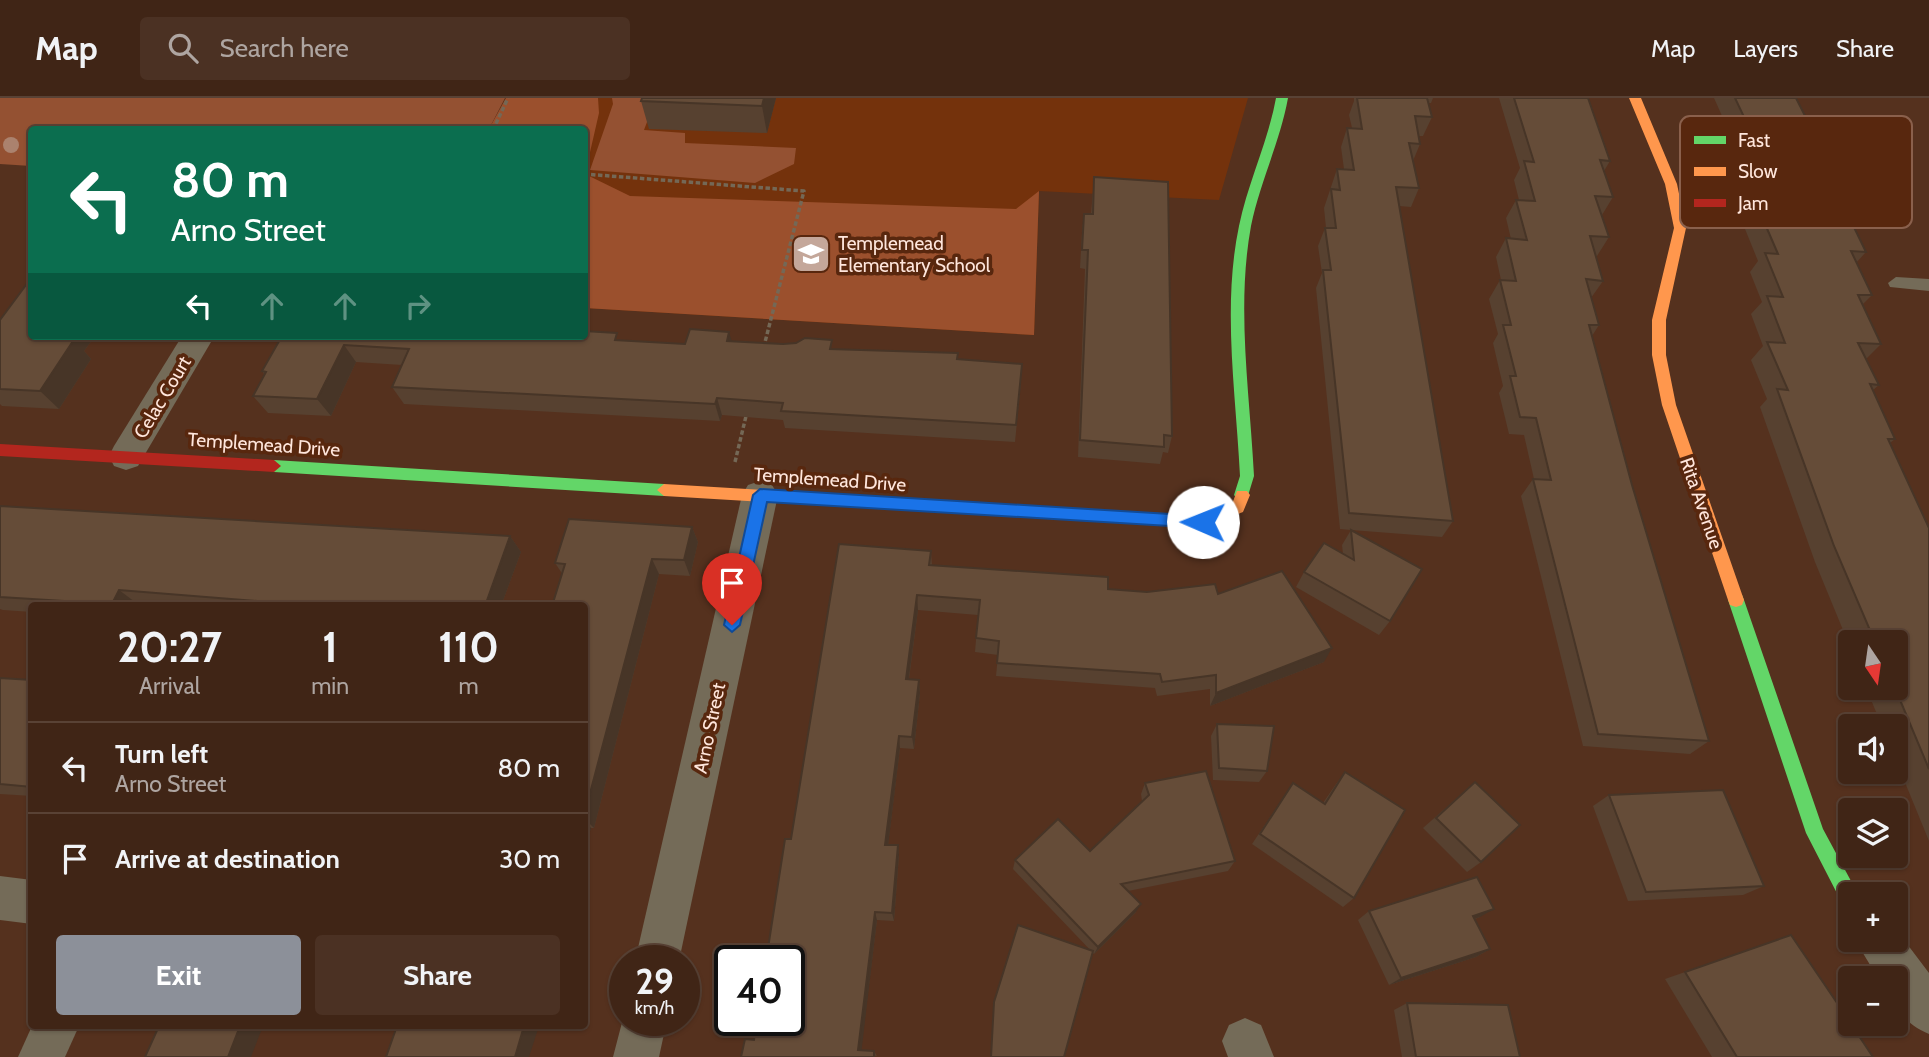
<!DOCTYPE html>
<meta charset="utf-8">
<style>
body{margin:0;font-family:Cabin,sans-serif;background:#4b3123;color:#f1f3f6;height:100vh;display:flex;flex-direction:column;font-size:26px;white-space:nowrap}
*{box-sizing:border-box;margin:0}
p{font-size:23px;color:#aea5a1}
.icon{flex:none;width:38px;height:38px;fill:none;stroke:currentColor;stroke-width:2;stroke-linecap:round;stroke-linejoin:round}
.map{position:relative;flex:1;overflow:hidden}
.details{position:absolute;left:28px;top:504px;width:560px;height:427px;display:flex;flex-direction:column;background:#402516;border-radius:7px;box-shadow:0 2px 5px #0004,0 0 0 2px #594235}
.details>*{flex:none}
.banner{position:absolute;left:28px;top:28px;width:560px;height:214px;border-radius:7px;box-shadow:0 2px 5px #0004,0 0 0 2px #594235;background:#0b6e4f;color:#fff;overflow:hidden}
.needle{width:46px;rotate:167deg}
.fabs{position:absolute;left:1838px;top:532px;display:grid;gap:14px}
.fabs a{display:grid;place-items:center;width:70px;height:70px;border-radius:7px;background:#402516;box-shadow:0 2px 5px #0004,0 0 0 2px #594235;font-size:35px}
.speed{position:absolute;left:609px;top:847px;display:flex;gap:14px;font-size:35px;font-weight:700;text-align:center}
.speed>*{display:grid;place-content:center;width:91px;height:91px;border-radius:50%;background:#402516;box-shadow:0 2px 5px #0004,0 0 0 2px #594235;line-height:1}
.speed small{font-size:18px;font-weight:400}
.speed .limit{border:4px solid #111;border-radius:10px;background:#fff;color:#111}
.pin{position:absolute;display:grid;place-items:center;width:60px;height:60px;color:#fff;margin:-72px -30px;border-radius:50% 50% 50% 0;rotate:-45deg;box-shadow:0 0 7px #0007}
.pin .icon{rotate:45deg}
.me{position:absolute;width:77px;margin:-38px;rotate:271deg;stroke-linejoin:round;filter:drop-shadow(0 0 5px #0008)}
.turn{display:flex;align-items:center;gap:24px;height:147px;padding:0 28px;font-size:32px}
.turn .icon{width:91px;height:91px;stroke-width:2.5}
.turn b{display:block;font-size:49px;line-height:60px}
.lanes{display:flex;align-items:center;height:66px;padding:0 28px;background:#0003;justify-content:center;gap:35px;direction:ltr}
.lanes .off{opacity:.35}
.eta{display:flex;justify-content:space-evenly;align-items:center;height:119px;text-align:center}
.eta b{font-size:42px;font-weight:700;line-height:49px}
.primary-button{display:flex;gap:14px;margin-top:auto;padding:14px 28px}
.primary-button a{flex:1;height:80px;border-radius:7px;background:#8c9099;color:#fff;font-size:28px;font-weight:700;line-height:80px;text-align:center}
.primary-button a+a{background:#4b3123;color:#f1f3f6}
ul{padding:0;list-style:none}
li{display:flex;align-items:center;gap:21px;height:91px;padding:0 28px;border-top:2px solid #594235}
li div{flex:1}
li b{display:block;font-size:26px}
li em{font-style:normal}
header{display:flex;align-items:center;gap:42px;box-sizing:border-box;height:98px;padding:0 35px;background:#402516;border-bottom:2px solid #594235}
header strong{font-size:33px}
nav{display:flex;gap:38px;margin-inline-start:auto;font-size:24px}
.search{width:490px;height:63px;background:#4b3123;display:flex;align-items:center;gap:18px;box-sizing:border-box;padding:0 24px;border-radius:7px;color:#aea5a1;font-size:26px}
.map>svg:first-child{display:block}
.built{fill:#74320c}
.green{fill:#945132}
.forest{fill:#9b502d}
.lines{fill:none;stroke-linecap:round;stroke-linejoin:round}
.path{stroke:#746856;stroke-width:3.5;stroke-dasharray:4.5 2.5;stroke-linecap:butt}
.lane{fill:#746b58;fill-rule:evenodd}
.street{fill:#746b58;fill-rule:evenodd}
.fast{fill:#63d668;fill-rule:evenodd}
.slow{fill:#ff974d;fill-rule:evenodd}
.jam{fill:#b3261e;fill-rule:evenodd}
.tree{fill:#ab826e}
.wall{fill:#574130}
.shaded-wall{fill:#473527}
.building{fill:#654c38;stroke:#473527;stroke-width:2}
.route{fill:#1a73e8;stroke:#114b97;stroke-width:2}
.labels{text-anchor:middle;stroke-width:7;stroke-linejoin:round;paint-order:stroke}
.poi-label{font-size:19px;fill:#ffe6dc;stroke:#58270e;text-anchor:start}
.street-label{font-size:19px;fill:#ffe6dc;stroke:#58270e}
.key{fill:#58270e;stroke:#8a604c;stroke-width:2}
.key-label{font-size:19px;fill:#ffe6dc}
</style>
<header>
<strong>Map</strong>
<div class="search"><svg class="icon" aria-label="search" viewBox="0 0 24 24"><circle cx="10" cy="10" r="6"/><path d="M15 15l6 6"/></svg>Search here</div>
<nav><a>Map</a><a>Layers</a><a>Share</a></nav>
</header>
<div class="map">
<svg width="1929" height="959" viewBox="0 0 1929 959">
<rect width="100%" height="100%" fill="#55311e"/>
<!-- built -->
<polygon class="built" points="506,0 1248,0 1219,102 1039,93 1034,237 585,210 584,32 489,32"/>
<!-- green -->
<g class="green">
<polygon points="0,0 505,0 489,31 32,32 31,68 0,66"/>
<polygon points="612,0 656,0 644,32 685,35 685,45 796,50 794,66 755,85 590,72 613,6"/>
</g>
<!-- forest -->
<polygon class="forest" points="506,0 598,0 599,15 585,76 630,98 1016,111 1039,93 1034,237 585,210 584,32 489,31"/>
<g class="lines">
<!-- path -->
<g class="path">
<polyline points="493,32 508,0"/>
<polyline points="584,76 804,93 764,248"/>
<polyline points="735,364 747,314"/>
</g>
<!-- lane -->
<polygon class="lane" points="1896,179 1929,181 1929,193 1890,189 1888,185"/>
<!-- street -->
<g class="street">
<polygon points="182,238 214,239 138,368 126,372 114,368 109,358 114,348"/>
<polygon points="760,383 772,387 778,397 679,863 635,863 742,397 748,387"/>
<polygon points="0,778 32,782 32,826 0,822"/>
<path d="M1895 830 1929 875V936C1901 924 1895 909 1895 880H1878L1855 842H1895Z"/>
<polygon points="625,913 625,922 667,922 659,959 613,959"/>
<polygon points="1245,920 1261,927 1274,959 1228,959 1222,943 1229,927"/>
<polygon points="32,928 79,928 65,959 18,959"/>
</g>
<!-- fast -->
<g class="fast">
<path d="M1276 0H1288C1280 44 1260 84 1251 128 1236 210 1250 296 1254 378L1247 401H1237L1234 397 1240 378C1236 296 1222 209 1239 128 1248 84 1268 44 1276 0Z"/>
<polygon points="274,362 664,386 671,392 664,398 274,374 267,368"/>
<polygon points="1736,495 1742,497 1744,502 1823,731 1858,796 1850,796 1850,809 1843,807 1806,735 1728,502 1730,497"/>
</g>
<!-- slow -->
<g class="slow">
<polygon points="1629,0 1641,0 1677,86 1686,130 1666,222 1666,257 1676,307 1744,502 1742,507 1736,509 1730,507 1728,502 1662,307 1652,257 1652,222 1674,130 1665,86"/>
<polygon points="664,386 1202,418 1232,406 1237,393 1247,393 1250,397 1243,414 1203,430 664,398 657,392"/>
</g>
<!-- jam -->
<polygon class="jam" points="0,346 274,362 281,368 274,374 0,358"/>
</g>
<!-- trees -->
<circle class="tree" cx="11" cy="47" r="8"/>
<!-- wall -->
<g class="wall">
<polygon points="642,0 776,0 767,35 649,31 641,3"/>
<polygon points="1354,0 1433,0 1431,5 1428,5 1432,19 1423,38 1418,38 1420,46 1413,63 1419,90 1411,109 1399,108 1453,423 1442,439 1351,432 1390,523 1379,537 1296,489 1304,474 1343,456 1342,447 1351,432 1340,431 1316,190 1322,175 1318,148 1325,130 1326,130 1324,110 1337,71 1344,71 1341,49 1347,30 1352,30 1349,17 1354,3"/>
<polygon points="1499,0 1588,0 1610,63 1604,73 1613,99 1602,117 1609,139 1597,158 1596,158 1603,183 1591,200 1599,227 1592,238 1632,387 1709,643 1690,656 1583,648 1521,398 1533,381 1534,381 1524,337 1509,336 1499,295 1503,288 1493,245 1498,236 1489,201 1500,182 1501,182 1496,159 1506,140 1511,141 1506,120 1516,102 1519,102 1514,82 1520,70"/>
<polygon points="1714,0 1796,0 1836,79 1859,114 1851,123 1866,154 1856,165 1872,197 1863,206 1881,246 1866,261 1879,287 1873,292 1895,341 1890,345 1929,430 1929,743 1895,660 1895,628 1882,628 1866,590 1895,590 1895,544 1850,544 1850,549 1815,464 1760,309 1767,301 1751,262 1763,248 1751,216 1762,204 1750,174 1758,163 1745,131 1754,120 1742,94 1751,83"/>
<polygon points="1094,79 1172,338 1168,355 1163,354 1160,366 1078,359 1085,171 1080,170 1082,134 1084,116 1091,116"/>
<polygon points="0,222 32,238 95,238 84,253 91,261 59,311 2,308 0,306"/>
<polygon points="282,238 620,243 685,246 732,243 833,251 958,255 958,261 1021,284 1015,344 785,330 783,322 722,317 720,323 404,306 392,289 402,267 356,264 331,318 268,315 253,298 264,276 262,273"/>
<polygon points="0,408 510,438 521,454 501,508 32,508 32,514 3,512 0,511"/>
<polygon points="692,429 698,444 690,478 659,476 594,730 591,730 584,753 584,508 555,465"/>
<polygon points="931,453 932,468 1108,491 1147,494 1218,496 1324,564 1210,608 1210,591 1157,598 1155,590 996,578 998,557 975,554 978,517 918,512 909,581 919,582 920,595 914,651 900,650 888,747 898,747 899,757 894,823 877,822 861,952 874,953 877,958 754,942 791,741"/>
<polygon points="0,580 32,582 32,698 0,696"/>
<polygon points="1217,626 1267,673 1259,684 1213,682 1211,638"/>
<polygon points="1345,674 1354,800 1343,809 1252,746 1293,685 1323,705 1336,686"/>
<polygon points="1475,684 1481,764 1467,774 1423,730"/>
<polygon points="1145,685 1235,763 1228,773 1128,793 1136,814 1094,856 1013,771 1015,762 1090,753 1142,703 1141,696"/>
<polygon points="1609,697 1764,788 1743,797 1628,803 1593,708"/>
<polygon points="1369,813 1480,819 1475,821 1490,851 1476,859 1389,887 1358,822"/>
<polygon points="1791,837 1873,959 1712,959 1665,881"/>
<polygon points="1407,905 1520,959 1402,959 1394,912"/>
</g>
<!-- shaded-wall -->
<g class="shaded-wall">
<polygon points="764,0 776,0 767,35 762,8"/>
<polygon points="729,234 734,251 727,243"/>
<polygon points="64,238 95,238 84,253 91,261 59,311 40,293 60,242"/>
<polygon points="344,247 356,264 331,318 317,301"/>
<polygon points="717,300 722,317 720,323 715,306"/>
<polygon points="692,429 698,444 690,478 684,462"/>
<polygon points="510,438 521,454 501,508 485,508"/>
<polygon points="652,461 659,476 594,730 584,720"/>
<polygon points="119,492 139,507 139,508 114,508 112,506"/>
<polygon points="917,497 918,512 907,594 906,581"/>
<polygon points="1332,550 1324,564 1210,608 1216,595"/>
<polygon points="919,582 920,595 914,651 912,639"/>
<polygon points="899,638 900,650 887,757 885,747"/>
<polygon points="584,723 591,730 584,753"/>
<polygon points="898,747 899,757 894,823 892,815"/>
<polygon points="1141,806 1136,814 1094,856 1098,849"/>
<polygon points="1494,811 1480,819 1459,826 1473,818"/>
<polygon points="875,814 877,822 861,957 858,952"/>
<polygon points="1490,851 1476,859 1389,887 1401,880"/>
<polygon points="240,928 263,928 251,959 228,959"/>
<polygon points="524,928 539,928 529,959 515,959"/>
</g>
<!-- building -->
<g class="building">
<polygon points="642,0 764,0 762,8 641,3"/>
<polygon points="1357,0 1427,0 1432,19 1415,18 1420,46 1409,45 1419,90 1396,89 1453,423 1349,415 1323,172 1331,172 1325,130 1336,130 1331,91 1340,92 1337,71 1354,72 1347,30 1362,31"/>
<polygon points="1514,0 1588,0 1610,63 1600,62 1613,99 1595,98 1609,139 1590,138 1603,183 1586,181 1599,227 1589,227 1632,387 1709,643 1598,636 1533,381 1551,382 1536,320 1520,319 1510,278 1516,278 1503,227 1511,227 1500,182 1516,183 1506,140 1527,142 1516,102 1535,103 1524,63 1534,64"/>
<polygon points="1735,0 1796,0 1836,79 1841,79 1859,114 1846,113 1866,154 1851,153 1872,197 1858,197 1881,246 1858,245 1879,287 1870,286 1895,341 1888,341 1929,430 1929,671 1895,590 1895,544 1875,544 1834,448 1777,291 1788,292 1767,244 1785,245 1767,198 1783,199 1765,155 1778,156 1759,112 1774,113 1757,75 1771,76"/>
<polygon points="1094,79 1168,84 1172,338 1164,337 1164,349 1080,342 1088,152 1082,152 1084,116 1093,116"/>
<polygon points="29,183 32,184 32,238 64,238 60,242 73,243 40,293 0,291 0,222"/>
<polygon points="690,231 729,234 727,243 783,246 796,245 805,240 832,242 830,251 958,255 957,261 1022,266 1016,327 781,313 783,305 717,300 715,306 392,289 409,251 344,247 317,301 253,298 266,274 262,273 282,238 584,238 584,233 617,235 615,242 685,246"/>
<polygon points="0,408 510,438 485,508 268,508 270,504 119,492 112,506 0,499"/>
<polygon points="569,421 692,429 684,462 652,461 584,718 584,508 552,508 565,466 555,465"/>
<polygon points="1351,432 1422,471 1390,523 1304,474 1324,445 1354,462"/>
<polygon points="839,446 931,453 929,467 1108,479 1108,491 1147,494 1215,486 1218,496 1282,473 1332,550 1216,595 1216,577 1162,584 1160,576 997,565 999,543 976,540 980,502 917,497 906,581 919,582 912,639 899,638 885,747 898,747 892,815 875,814 858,952 874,953 874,959 741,959 745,941 754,942 757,922 789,922 789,863 766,863 785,741 791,741"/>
<polygon points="0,580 32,582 32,689 0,686"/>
<polygon points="1217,626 1274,628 1267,673 1219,670"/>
<polygon points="1206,673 1235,763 1121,786 1141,806 1098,849 1015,762 1058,721 1090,753 1149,697 1145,685"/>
<polygon points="1345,674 1405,712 1354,800 1260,736 1293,685 1325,706"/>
<polygon points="1475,684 1520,727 1481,764 1436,720"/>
<polygon points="1723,692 1764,788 1646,794 1609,697"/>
<polygon points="1477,779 1494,811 1473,818 1490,851 1401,880 1369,813"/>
<polygon points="1018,827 1093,853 1064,959 991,959 994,904"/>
<polygon points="1791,837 1850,924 1850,926 1851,926 1873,959 1737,959 1685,874"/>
<polygon points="1407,905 1508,907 1520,959 1416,959"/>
<polygon points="159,928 240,928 228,959 145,959"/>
<polygon points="397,928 524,928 515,959 386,959"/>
</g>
<!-- route -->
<polygon class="route" points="760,391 1203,418 1210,424 1203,430 767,404 740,527 732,534 724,527 753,397"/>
<!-- icons -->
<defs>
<g id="school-square" transform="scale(2.0125)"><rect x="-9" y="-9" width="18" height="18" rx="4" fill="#c4a79a" stroke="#58270e"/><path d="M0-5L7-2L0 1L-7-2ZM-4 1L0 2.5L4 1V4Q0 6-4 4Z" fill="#fff"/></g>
</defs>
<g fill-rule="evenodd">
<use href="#school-square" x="811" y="156"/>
</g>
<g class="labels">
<!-- poi labels -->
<g class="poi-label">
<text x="838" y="152">Templemead<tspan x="838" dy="22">Elementary School</tspan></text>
</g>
<!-- street labels -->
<g class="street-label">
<text transform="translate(162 299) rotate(-59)" y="7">Celac Court</text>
<text transform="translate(264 346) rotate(4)" y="7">Templemead Drive</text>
<text transform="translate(830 381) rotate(4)" y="7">Templemead Drive</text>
<text transform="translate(1702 405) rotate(71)" y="7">Rita Avenue</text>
<text transform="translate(709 630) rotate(-78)" y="7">Arno Street</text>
</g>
</g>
<!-- legend -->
<rect x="1680" y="18" width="232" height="112" rx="10" class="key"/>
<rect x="1694" y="38" width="32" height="8" fill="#63d668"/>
<rect x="1694" y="69" width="32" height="9" fill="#ff974d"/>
<rect x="1694" y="101" width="32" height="8" fill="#b3261e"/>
<g class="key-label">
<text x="1738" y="49">Fast</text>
<text x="1738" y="80">Slow</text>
<text x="1738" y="112">Jam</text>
</g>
</svg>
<div class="fabs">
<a><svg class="needle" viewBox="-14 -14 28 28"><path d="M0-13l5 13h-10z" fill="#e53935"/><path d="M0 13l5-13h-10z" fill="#aea5a1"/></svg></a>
<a><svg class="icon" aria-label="sound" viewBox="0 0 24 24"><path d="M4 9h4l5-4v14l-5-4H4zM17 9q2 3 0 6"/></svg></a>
<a><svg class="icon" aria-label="layers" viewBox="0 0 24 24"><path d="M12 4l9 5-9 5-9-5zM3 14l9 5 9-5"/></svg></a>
<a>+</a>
<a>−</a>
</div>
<div class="speed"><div>29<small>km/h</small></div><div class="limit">40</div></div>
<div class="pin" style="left:732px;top:527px;background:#d93025"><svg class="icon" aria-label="arrive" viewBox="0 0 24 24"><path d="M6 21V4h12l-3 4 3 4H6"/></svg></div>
<svg class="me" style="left:1203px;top:424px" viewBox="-20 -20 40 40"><circle r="19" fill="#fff"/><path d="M0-13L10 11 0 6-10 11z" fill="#1a73e8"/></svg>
<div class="banner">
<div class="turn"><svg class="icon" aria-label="left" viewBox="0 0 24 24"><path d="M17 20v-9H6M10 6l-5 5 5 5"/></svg><div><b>80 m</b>Arno Street</div></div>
<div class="lanes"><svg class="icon" aria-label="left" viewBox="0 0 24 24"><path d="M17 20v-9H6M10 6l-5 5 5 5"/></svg><svg class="icon off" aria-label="ahead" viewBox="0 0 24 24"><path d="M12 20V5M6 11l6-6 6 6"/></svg><svg class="icon off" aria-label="ahead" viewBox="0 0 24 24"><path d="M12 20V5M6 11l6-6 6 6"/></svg><svg class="icon off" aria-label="right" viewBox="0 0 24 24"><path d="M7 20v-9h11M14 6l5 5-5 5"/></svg></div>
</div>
<section class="details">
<div class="eta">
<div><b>20:27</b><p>Arrival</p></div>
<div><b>1</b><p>min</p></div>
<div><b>110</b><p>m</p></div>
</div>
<ul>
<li><svg class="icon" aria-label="left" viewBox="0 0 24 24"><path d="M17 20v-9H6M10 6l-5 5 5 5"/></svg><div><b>Turn left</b><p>Arno Street</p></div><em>80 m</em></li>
<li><svg class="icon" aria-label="arrive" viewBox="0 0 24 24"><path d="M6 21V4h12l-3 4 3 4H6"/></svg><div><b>Arrive at destination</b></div><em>30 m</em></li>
</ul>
<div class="primary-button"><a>Exit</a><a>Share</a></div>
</section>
</div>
